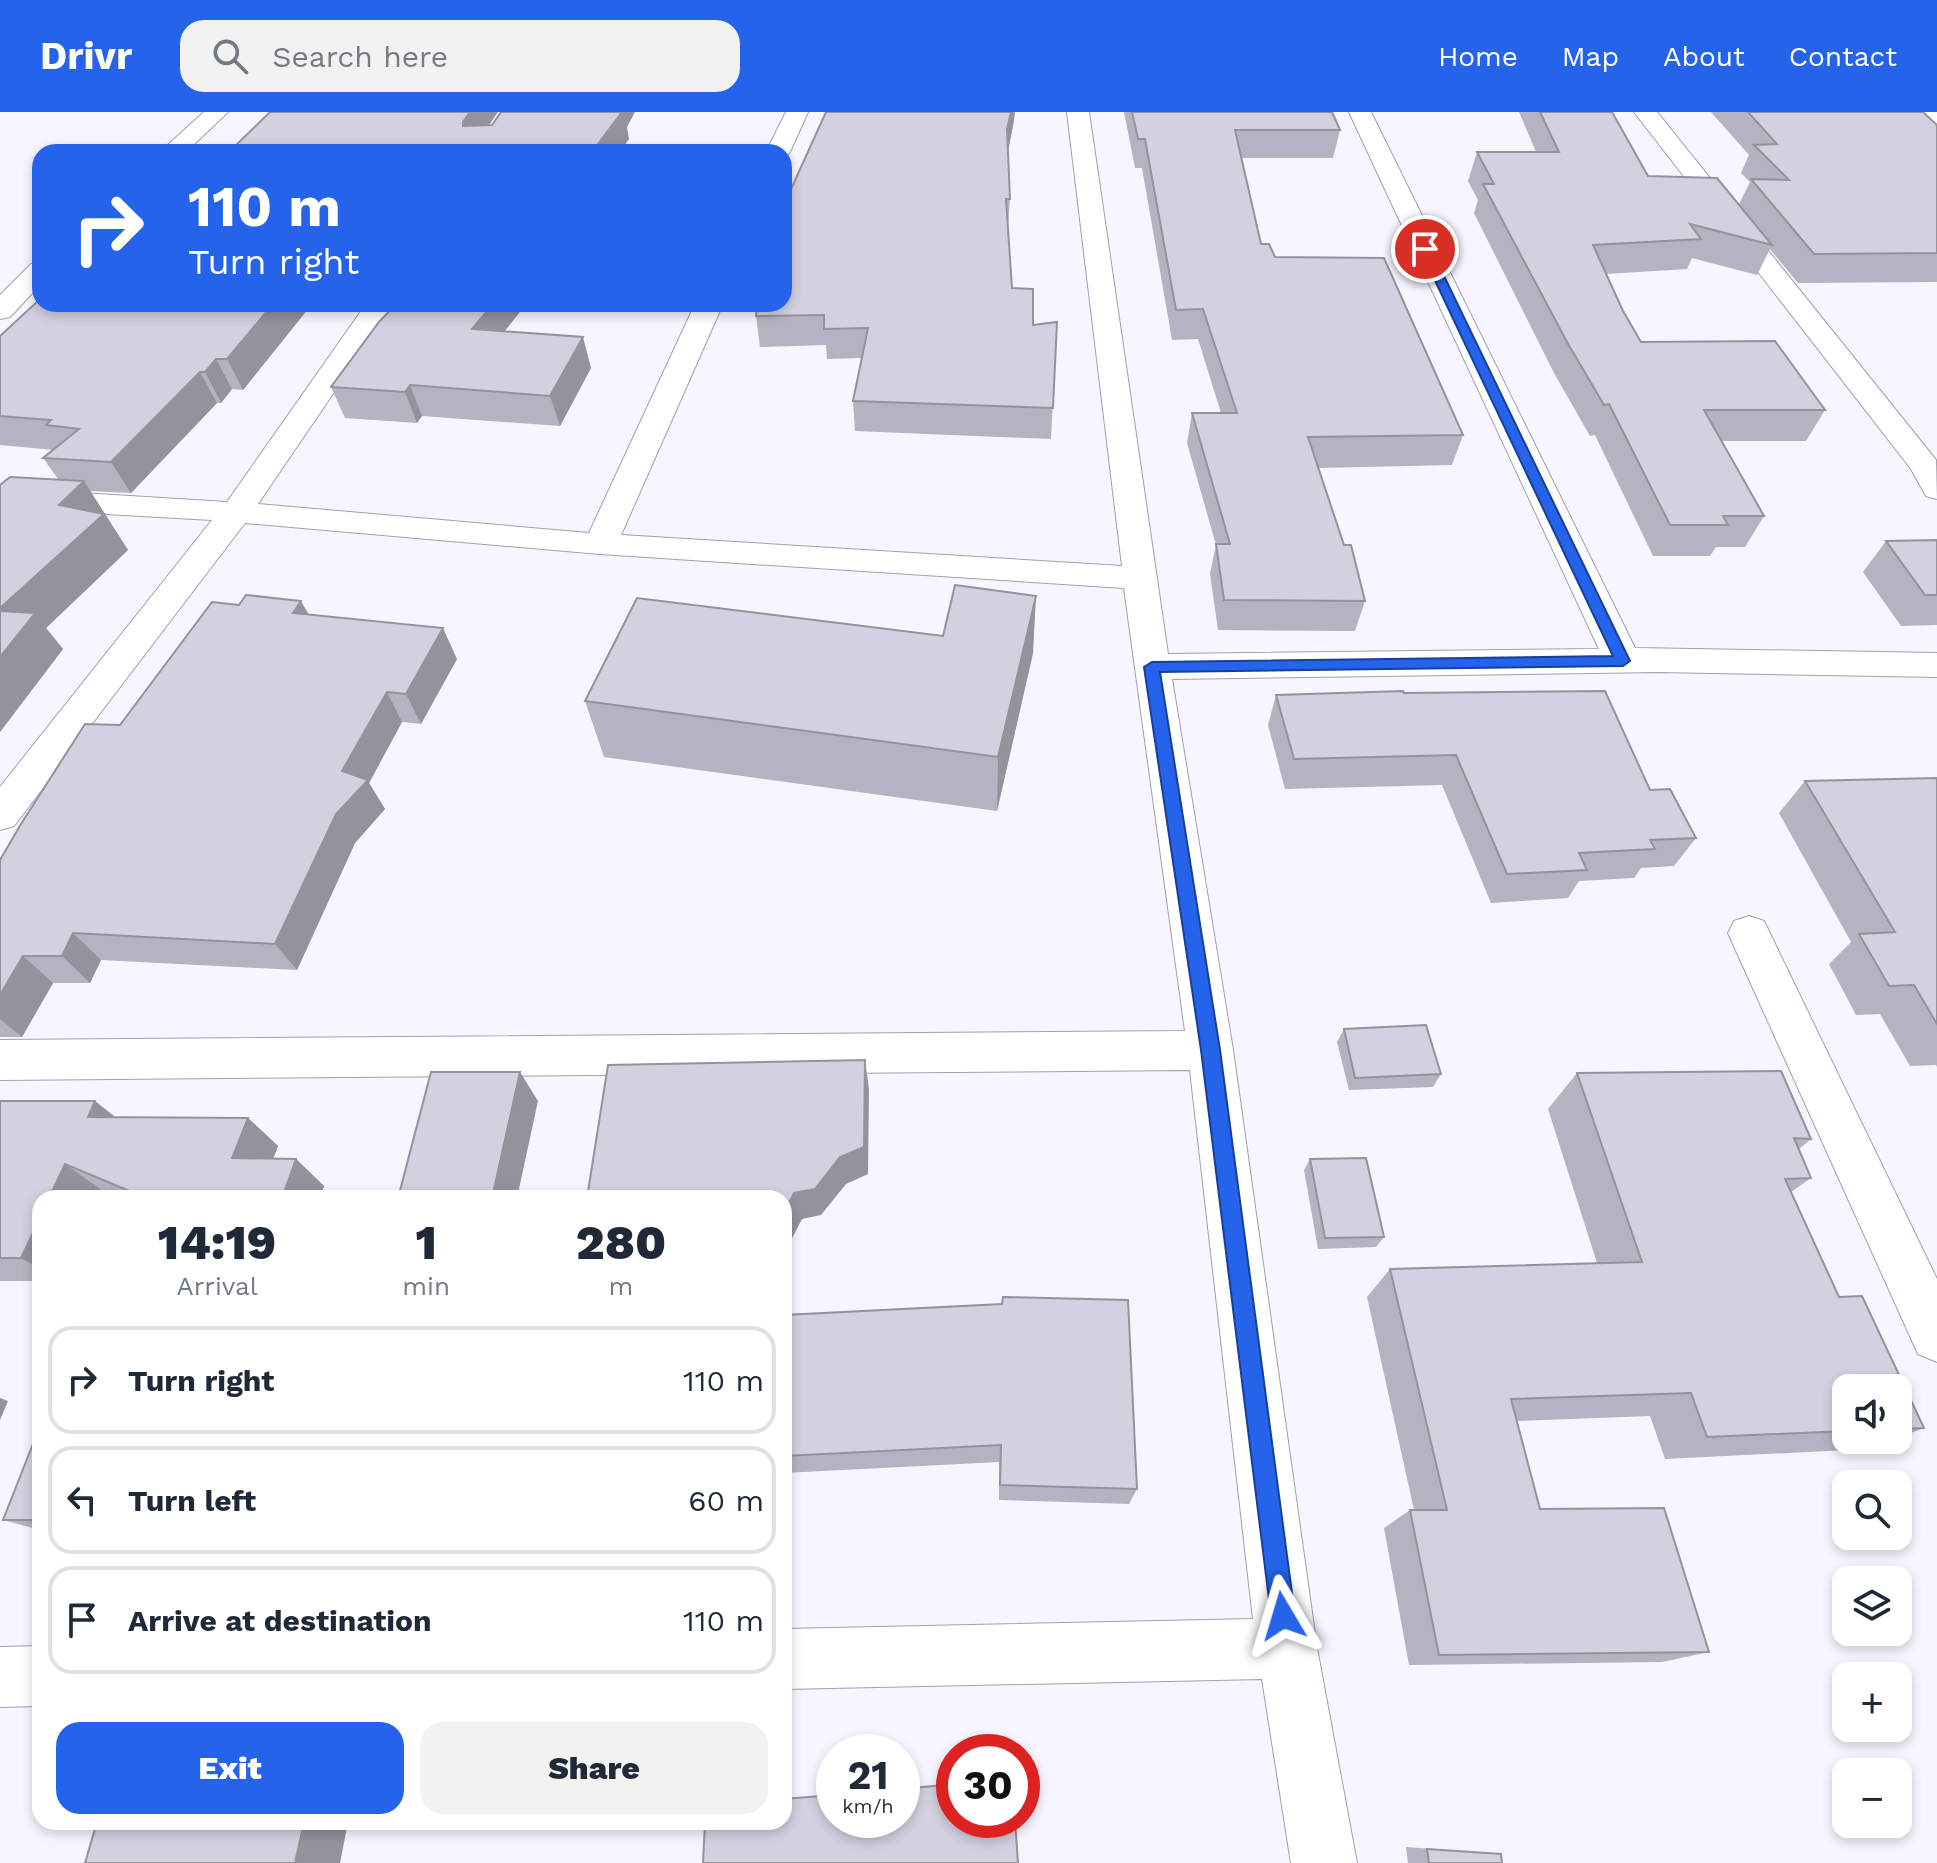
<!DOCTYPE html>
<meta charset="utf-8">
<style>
body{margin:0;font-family:"Work Sans",sans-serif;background:#f2f2f3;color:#1f2937;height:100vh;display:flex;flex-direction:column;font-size:30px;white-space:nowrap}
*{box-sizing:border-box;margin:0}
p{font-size:26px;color:#747a83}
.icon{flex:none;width:44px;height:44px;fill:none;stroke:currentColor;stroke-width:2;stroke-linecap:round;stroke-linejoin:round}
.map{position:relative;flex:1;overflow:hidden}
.side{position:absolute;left:32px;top:1078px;width:760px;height:640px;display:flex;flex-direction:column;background:#fff;border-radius:24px;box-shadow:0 4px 12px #0003}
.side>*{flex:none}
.top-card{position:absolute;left:32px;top:32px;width:760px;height:168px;border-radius:24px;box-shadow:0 4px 12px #0003;background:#2563eb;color:#fff;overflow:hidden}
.buttons{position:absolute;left:1832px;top:1262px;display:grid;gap:16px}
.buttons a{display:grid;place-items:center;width:80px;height:80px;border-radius:16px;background:#fff;box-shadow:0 4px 12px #0003;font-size:40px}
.speed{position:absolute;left:816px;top:1622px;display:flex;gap:16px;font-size:40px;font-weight:700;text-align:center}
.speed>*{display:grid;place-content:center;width:104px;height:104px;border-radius:50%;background:#fff;box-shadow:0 4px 12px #0003;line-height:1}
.speed small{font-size:20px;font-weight:400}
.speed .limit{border:12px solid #d22;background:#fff;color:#111}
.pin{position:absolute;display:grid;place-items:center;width:68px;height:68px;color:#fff;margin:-34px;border:4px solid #fff;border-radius:50%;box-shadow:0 2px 8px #0007}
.me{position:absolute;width:88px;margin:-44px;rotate:353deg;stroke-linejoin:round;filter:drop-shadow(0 0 6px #0008)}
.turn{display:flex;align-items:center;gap:28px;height:168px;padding:0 24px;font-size:36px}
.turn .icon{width:104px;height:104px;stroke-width:2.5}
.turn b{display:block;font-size:56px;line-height:68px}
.eta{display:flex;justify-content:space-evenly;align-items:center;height:136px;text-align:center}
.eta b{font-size:48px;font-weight:800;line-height:56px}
.button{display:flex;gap:16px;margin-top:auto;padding:16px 24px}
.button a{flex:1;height:92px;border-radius:24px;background:#2563eb;color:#fff;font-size:32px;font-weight:800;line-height:92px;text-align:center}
.button a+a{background:#f2f2f3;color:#1f2937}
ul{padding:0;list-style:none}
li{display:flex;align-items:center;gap:24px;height:108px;margin:0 16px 12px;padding:0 8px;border:4px solid #e0e1e3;border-radius:24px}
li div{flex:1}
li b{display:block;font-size:30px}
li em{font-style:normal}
header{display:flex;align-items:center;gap:48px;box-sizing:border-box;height:112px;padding:0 40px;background:#2563eb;color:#fff}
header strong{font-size:38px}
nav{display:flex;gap:44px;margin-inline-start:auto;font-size:28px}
.search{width:560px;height:72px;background:#f2f2f3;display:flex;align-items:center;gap:20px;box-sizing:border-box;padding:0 28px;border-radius:24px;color:#747a83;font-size:30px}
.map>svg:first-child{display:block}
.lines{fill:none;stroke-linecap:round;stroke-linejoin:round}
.minor-casing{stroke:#a29fae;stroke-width:2}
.minor{fill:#fff;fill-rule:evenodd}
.wall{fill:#b5b3c1}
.shaded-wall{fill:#94929d}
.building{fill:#d3d0e0;stroke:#94929d;stroke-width:2}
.route{fill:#2563eb;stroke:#184099;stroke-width:2}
</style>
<header>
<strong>Drivr</strong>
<div class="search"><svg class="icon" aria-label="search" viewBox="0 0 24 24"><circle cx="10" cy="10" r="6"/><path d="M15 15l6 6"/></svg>Search here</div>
<nav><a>Home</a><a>Map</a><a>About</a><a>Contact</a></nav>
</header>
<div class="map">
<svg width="1937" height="1751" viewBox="0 0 1937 1751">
<rect width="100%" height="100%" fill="#f7f5ff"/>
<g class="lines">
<!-- minor casing -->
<g class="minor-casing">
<g id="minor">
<polygon points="204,0 228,0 186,40 160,40"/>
<polygon points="786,0 808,0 790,40 784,46 784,40 766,40"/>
<polygon points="1067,0 1089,0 1168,542 1599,537 1349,0 1371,0 1635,536 1937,541 1937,565 1658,560 1172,567 1233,938 1317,1536 1357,1751 1291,1751 1262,1567 784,1577 784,1517 1253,1507 1190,958 0,968 0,928 1185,919 1124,476 600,442 245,411 14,714 0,718 0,675 212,408 0,396 0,376 227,390 366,192 394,192 258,392 589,421 695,192 723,192 621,423 1122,454"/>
<polygon points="1634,0 1657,0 1936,348 1937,387 1926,384 1911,357"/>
<polygon points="1920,0 1937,0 1937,12 1929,10"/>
<polygon points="40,150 40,173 10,205 0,207 0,183 31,152"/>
<polygon points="1749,804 1764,809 1937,1167 1937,1250 1918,1242 1728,821 1734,809"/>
<polygon points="40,1534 40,1594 0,1595 0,1535"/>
</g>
</g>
<!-- minor -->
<use href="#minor" class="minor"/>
</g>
<!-- wall -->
<g class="wall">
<polygon points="1124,0 1332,0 1340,18 1333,46 1241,46 1261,132 1463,323 1452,353 1318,356 1344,433 1365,489 1355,519 1218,518 1210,462 1216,433 1187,331 1192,301 1221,301 1198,227 1172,228 1142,56 1135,56"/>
<polygon points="1519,0 1612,0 1648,64 1739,92 1750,70 1741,61 1749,43 1711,0 1923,0 1937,13 1937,170 1798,171 1770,137 1757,163 1692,146 1687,157 1606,162 1623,199 1641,230 1825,298 1806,329 1721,329 1764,404 1745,435 1716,435 1710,444 1653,444 1595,323 1590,324 1554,261 1474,101 1478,88 1468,69 1477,40 1536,40"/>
<polygon points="1014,8 1008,38 1010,87 1008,116 1012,176 1033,213 1057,210 1051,327 855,319 853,289 862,246 827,247 826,233 760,235 756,204"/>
<polygon points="40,192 312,192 243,278 232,277 221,291 217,291 131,381 90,379 128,438 46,516 63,537 0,620 58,367 43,346 54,338 0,333 0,224"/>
<polygon points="396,192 526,192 504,220 591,256 560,314 422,304 417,311 345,306 331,275"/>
<polygon points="1937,428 1937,513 1901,514 1863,460 1886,429"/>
<polygon points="309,502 457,547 421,612 402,610 369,671 385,697 355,731 297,858 101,848 90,871 53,871 22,925 0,925 0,748 120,613"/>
<polygon points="1033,541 997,699 604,645 585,589"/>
<polygon points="1404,581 1650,678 1696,726 1674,754 1641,756 1634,766 1579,769 1568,786 1491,791 1442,673 1285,677 1268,613 1276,583"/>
<polygon points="1937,666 1937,955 1936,953 1910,954 1880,902 1856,903 1829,852 1851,830 1779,701 1805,669"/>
<polygon points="1344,917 1441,962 1433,975 1349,978 1337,930"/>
<polygon points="1577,961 1811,1027 1799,1037 1811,1066 1791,1080 1839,1185 1924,1316 1898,1326 1898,1276 1846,1276 1846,1328 1892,1328 1869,1337 1665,1347 1650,1304 1517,1309 1540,1397 1709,1540 1662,1550 1409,1553 1384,1416 1410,1398 1414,1398 1367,1185 1390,1157 1597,1151 1548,997"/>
<polygon points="0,989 95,989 115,1005 248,1006 278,1034 273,1047 296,1047 324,1074 320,1086 120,1086 103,1079 40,1086 40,1169 0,1169"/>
<polygon points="1310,1047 1384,1125 1376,1135 1318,1137 1304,1058"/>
<polygon points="784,1203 1137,1377 1129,1392 999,1388 999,1350 784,1361"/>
<polygon points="40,1314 40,1418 3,1408"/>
<polygon points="1406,1735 1501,1742 1502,1751 1408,1751"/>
</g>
<!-- shaded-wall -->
<g class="shaded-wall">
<polygon points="470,0 498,0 472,38 472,40 463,10"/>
<polygon points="614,0 635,0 627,15 629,27 620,40 592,40"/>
<polygon points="1011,0 1015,0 1014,8 1007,45 1007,17"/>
<polygon points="273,192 312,192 243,278 227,247"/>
<polygon points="493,192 526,192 482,248 472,217"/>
<polygon points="583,225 591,256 560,314 550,284"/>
<polygon points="216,247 232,277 221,291 205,260"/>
<polygon points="200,260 217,291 131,381 111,350"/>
<polygon points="410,273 422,304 417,311 405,280"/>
<polygon points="84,369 128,438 46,516 63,537 0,620 0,496 59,393"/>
<polygon points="1036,484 1033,541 997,699 998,645"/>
<polygon points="301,489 318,519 293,501"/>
<polygon points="443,516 457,547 421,612 406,582"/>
<polygon points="387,580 402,610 369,671 385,697 355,731 297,858 275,832 342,659"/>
<polygon points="73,821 101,848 90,871 62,844"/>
<polygon points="23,844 53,871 22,925 0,907 0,883"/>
<polygon points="865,948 869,977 868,1062 846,1072 821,1103 802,1107 784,1142 784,1101"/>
<polygon points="520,960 538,989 517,1086 492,1086"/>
<polygon points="95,989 130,1017 88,1005"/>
<polygon points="248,1006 278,1034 263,1073 232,1046"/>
<polygon points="296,1047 324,1074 320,1086 282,1086"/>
<polygon points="65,1052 103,1079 99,1086 49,1086"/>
<polygon points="40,1106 40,1157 21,1146"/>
<polygon points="0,1286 8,1289 0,1308"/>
<polygon points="304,1710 348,1710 340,1751 295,1751"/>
</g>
<!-- building -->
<g class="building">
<polygon points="270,0 470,0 463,10 463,14 492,13 501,0 622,0 592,40 229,40"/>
<polygon points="826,0 1011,0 1007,17 1010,87 1006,87 1012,176 1033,177 1033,213 1057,210 1053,296 853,289 868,216 824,217 824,203 756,204 757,192 784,192 784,86 787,86"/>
<polygon points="1132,0 1332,0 1340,18 1235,18 1261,132 1269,132 1275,145 1384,146 1463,323 1308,325 1344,433 1351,433 1365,489 1224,488 1216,432 1230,432 1192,301 1237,301 1203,197 1176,198 1145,27 1138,27"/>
<polygon points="1540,0 1612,0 1648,64 1717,66 1772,133 1690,112 1701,127 1593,133 1623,199 1641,230 1775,229 1825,298 1704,298 1764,404 1723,404 1728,413 1670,413 1609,292 1604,293 1567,230 1483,72 1494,72 1477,40 1559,40"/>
<polygon points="1748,0 1923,0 1937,13 1937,141 1814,142 1751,67 1789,68 1754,33 1777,32"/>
<polygon points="40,187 40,192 273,192 227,247 216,247 205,260 200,260 111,350 43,346 79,317 46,313 51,308 0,304 0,224"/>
<polygon points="396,192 493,192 472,217 583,225 550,284 410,273 405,280 331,275 379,210"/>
<polygon points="10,365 84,369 59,393 104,402 0,496 0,373"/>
<polygon points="1937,428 1937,483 1925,483 1886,429"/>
<polygon points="955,473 1036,484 998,645 585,589 637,486 943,524"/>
<polygon points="246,483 301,489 293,501 443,516 406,582 387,580 342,659 368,668 336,702 275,832 73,821 62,844 23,844 0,883 0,748 21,712 85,612 120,613 212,490 239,493"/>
<polygon points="0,499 35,501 0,545"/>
<polygon points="1403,579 1404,581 1605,579 1650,678 1670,677 1696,726 1650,728 1655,737 1579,741 1587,758 1507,762 1456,643 1294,647 1276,583"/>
<polygon points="1937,666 1937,912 1914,873 1889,874 1859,822 1895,820 1805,669"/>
<polygon points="1426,913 1441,962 1355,966 1344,917"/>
<polygon points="865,948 864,1035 840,1045 815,1077 794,1081 784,1101 784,1086 587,1086 608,953"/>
<polygon points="1781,959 1811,1027 1794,1026 1811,1066 1785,1067 1839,1185 1862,1184 1924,1316 1898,1317 1898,1276 1846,1276 1846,1319 1707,1325 1691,1281 1511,1287 1540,1397 1664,1396 1709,1540 1439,1543 1410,1398 1447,1398 1390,1157 1642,1150 1577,961"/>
<polygon points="431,960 520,960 492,1086 398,1086"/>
<polygon points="0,989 95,989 88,1005 248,1006 232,1046 296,1047 282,1086 129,1086 132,1080 65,1052 49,1086 40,1086 40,1106 21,1146 0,1146"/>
<polygon points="1366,1046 1384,1125 1325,1126 1310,1047"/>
<polygon points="1003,1185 1128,1188 1137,1377 1000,1373 1001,1333 784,1344 784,1203 1002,1192"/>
<polygon points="40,1314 40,1408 3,1408"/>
<polygon points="954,1672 954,1708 1015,1708 1018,1751 703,1751 705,1710 784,1710 784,1687 834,1683 834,1708 902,1708 902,1677"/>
<polygon points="97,1710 304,1710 295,1751 85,1751"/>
<polygon points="1427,1737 1501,1742 1502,1751 1429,1751"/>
</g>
<!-- route -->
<polygon class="route" points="1425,134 1431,137 1630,549 1623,554 1160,560 1220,938 1295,1504 1292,1513 1283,1516 1274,1513 1271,1504 1201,938 1144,555 1152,550 1613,544 1420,137"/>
</svg>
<div class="buttons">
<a><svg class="icon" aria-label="sound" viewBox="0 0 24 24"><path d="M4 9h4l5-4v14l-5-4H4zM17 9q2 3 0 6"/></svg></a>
<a><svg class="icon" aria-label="search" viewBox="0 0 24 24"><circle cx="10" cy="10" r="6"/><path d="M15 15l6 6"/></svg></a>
<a><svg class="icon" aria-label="layers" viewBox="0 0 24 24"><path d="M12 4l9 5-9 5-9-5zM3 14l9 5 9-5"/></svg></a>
<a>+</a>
<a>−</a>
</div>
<div class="speed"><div>21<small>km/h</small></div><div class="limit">30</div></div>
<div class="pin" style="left:1425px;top:137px;background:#d93025"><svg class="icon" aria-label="arrive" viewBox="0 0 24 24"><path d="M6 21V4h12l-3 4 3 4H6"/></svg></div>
<svg class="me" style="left:1283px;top:1504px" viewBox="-20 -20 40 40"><path d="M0-17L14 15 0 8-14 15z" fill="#2563eb" stroke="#fff" stroke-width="4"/></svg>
<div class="top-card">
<div class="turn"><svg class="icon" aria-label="right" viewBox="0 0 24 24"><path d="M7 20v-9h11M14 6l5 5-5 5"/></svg><div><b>110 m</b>Turn right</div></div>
</div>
<section class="side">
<div class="eta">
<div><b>14:19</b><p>Arrival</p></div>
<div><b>1</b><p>min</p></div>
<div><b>280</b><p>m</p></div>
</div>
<ul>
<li><svg class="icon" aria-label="right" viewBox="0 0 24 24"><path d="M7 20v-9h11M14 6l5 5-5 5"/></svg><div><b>Turn right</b></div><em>110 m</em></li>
<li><svg class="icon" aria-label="left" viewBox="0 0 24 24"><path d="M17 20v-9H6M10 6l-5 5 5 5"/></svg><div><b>Turn left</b></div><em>60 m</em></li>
<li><svg class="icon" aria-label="arrive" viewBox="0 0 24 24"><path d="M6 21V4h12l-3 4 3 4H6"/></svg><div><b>Arrive at destination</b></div><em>110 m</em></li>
</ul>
<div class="button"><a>Exit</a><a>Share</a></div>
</section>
</div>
